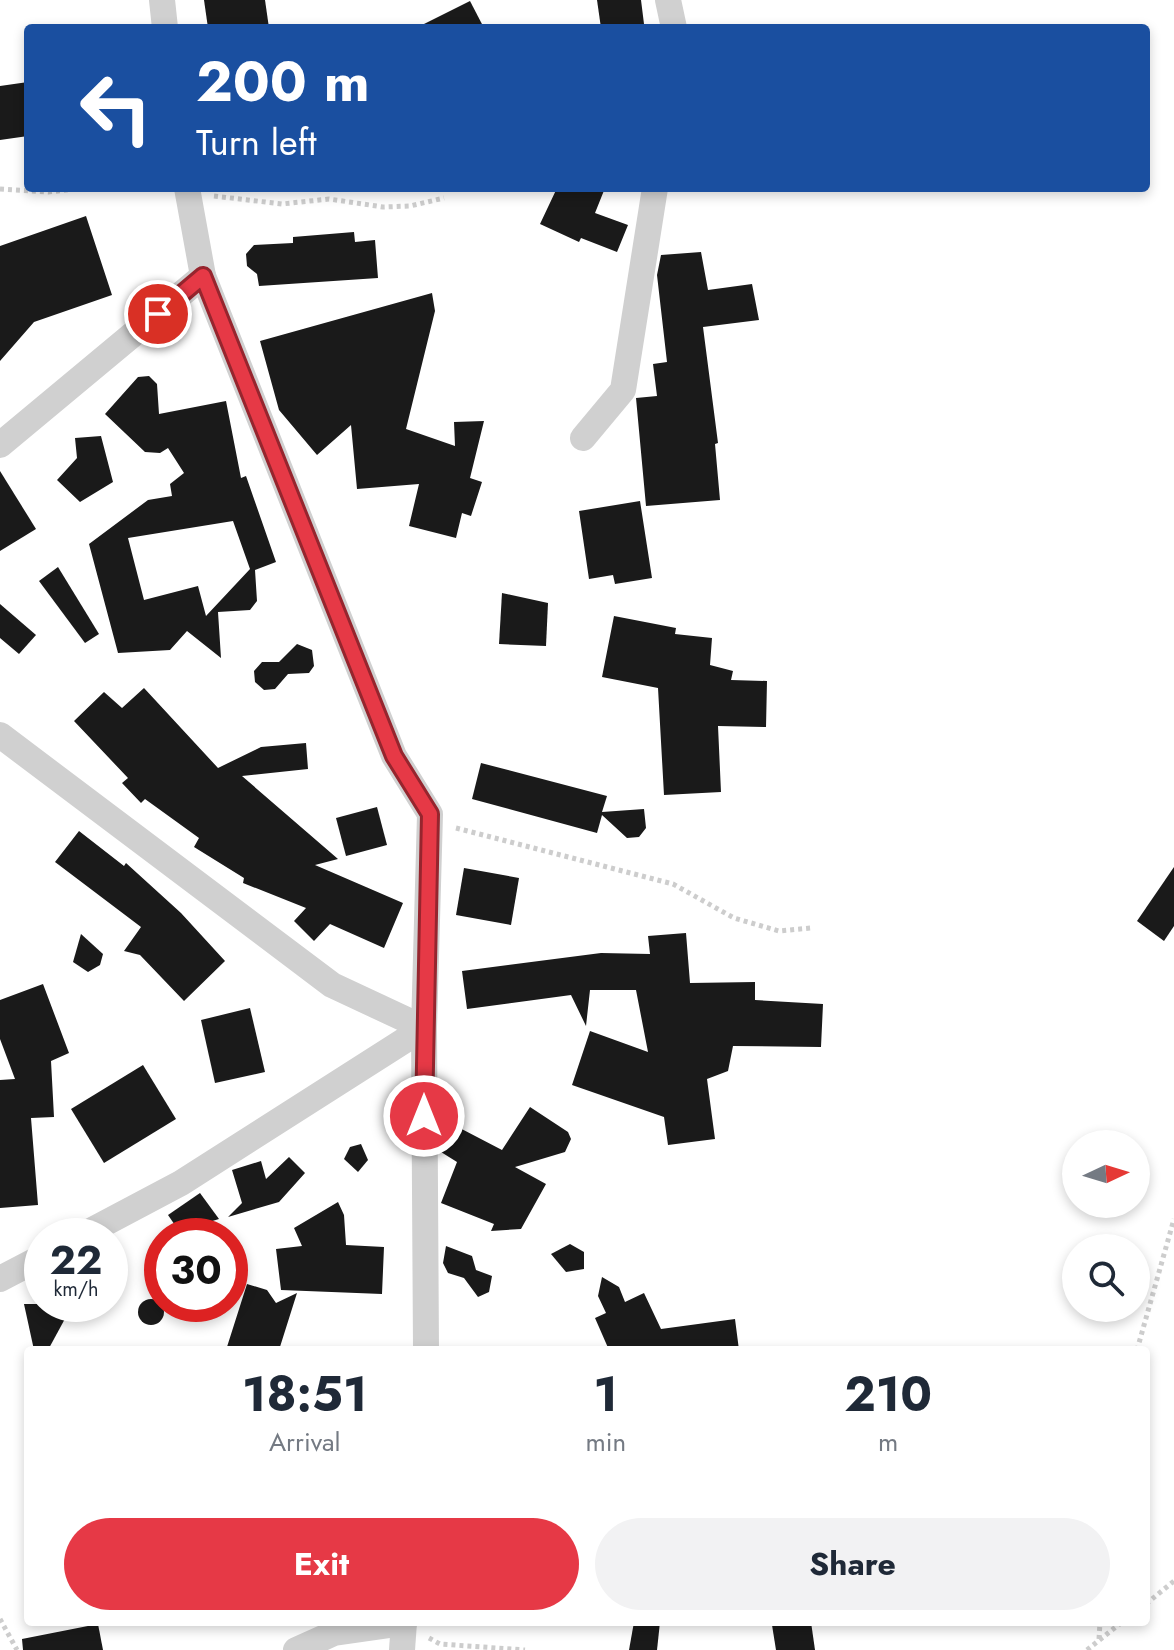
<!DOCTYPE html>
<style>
body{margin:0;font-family:Jost,sans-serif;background:#f2f2f3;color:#1f2937;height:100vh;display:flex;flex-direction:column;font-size:30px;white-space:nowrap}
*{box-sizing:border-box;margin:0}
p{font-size:26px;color:#747a83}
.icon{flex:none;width:44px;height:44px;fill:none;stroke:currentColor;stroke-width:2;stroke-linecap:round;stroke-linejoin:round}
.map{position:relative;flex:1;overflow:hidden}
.side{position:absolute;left:24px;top:1346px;width:1126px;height:280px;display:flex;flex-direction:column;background:#fff;border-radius:8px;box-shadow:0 4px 12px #0003}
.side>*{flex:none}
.banner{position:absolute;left:24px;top:24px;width:1126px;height:168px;border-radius:8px;box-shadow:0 4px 12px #0003;background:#1a4fa0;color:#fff;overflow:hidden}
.needle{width:52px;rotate:86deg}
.buttons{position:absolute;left:1062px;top:1130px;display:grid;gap:16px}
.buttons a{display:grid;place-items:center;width:88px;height:88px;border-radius:50%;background:#fff;box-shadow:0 4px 12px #0003;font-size:40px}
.speed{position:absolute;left:24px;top:1218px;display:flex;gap:16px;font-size:40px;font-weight:700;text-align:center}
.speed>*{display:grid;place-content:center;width:104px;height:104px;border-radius:50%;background:#fff;box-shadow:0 4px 12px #0003;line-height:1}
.speed small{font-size:20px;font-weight:400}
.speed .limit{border:12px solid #d22;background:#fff;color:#111}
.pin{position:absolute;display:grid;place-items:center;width:68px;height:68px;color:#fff;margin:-34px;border:4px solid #fff;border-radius:50%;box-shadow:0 2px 8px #0007}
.me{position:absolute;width:88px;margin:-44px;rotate:0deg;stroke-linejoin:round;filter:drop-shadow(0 0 6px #0008)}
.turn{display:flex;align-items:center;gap:28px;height:168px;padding:0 40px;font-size:36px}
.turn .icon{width:104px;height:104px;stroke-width:2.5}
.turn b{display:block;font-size:56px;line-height:68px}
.eta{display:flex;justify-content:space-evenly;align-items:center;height:136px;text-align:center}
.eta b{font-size:48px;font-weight:700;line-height:56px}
.button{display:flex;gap:16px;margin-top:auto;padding:16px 40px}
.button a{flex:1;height:92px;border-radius:48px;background:#e63946;color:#fff;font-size:32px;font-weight:700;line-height:92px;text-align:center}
.button a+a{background:#f2f2f3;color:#1f2937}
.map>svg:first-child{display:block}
.building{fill:#1a1a1a;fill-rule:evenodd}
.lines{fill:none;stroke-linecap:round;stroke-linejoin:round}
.path{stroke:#cdcdcd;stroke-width:5;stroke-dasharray:4 4;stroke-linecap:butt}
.street{stroke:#d0d0d0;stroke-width:26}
.route-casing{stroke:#96252e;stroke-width:20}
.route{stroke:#e63946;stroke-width:14}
</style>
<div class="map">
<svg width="1174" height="1650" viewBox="0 0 1174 1650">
<rect width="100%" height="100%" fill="#fff"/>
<!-- building -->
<g class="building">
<polygon points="204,0 265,0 269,28 208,28"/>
<polygon points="597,0 641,0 644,24 601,28"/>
<polygon points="470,1 484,28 416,28"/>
<polygon points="28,82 28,136 0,140 0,86"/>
<polygon points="557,188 605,188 595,213 628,225 617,252 581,238 579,242 540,224"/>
<polygon points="86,216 112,295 34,322 0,361 0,246"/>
<polygon points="354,232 355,242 375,240 378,278 259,286 257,274 247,266 246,254 254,245 293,243 293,237"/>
<polygon points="701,252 708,290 752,284 759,320 703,327 718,443 715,444 720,500 646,506 636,398 657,396 653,364 667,362 657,275 661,255"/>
<polygon points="432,293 435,311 406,429 455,446 454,422 484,421 470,478 482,482 471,516 462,513 456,538 409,526 419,484 357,489 351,425 317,455 279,410 260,341"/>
<path d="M149 376 157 384 159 414 226 401 241 478 246 476 276 562 255 570 257 601 250 610 218 612 221 658 187 631 170 650 118 653 89 544 148 500 172 496 170 484 184 473 168 448 160 453 145 452 105 414 138 377ZM233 521 250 569 206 616 198 586 144 600 128 538Z"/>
<polygon points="101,436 113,482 80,502 57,480 77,458 75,438"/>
<polygon points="0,471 36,529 0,551"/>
<polygon points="640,501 652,578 615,584 613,575 589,579 579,511"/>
<polygon points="58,567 99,634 85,643 39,581"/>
<polygon points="502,593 548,603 546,646 499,644"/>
<polygon points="0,604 36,635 19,654 0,638"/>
<polygon points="614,616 676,628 675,634 712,638 710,665 733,671 731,680 767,681 766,727 718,726 721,792 664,795 658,688 602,677"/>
<polygon points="297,644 312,650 314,666 309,673 288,674 275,689 264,690 255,682 254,671 262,662 279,662"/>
<polygon points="144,688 218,768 261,747 306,743 308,769 242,776 338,859 315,865 403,903 384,948 330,924 314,941 294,921 306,908 243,883 244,878 194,847 199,838 145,799 141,803 122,783 128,778 74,721 104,692 122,708"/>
<polygon points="481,763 607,796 602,812 644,809 646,828 639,837 627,838 602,815 597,833 472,799"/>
<polygon points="377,807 387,845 346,856 336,818"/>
<polygon points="79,831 124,866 126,863 181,913 225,961 184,1001 140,955 124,951 141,927 55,862"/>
<polygon points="1174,867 1174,926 1164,941 1137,921"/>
<polygon points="464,868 519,878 511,925 456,915"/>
<polygon points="686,933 690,983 755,982 755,1000 823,1004 821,1047 733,1046 728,1071 707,1079 715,1139 668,1145 664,1117 572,1085 590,1031 648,1052 636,990 590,990 586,1026 571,995 467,1009 462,971 601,953 650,954 648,936"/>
<polygon points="81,934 103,954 100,965 88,972 73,962"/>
<polygon points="43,984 69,1053 51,1061 54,1117 31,1118 38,1205 0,1208 0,1080 15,1079 0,1039 0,1000"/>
<polygon points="250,1008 265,1072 215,1083 201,1020"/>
<polygon points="143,1065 176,1119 104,1163 71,1109"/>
<polygon points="530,1107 568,1132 571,1139 565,1152 515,1167 546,1184 521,1229 491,1231 494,1224 441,1203 457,1162 441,1152 441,1146 454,1125 502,1150"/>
<polygon points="361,1144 368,1160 358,1172 344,1159 350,1147"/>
<polygon points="289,1157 305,1173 279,1202 228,1217 242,1203 232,1170 261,1161 266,1179"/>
<polygon points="200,1193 219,1219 179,1231 168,1215"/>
<polygon points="338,1202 344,1215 346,1245 384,1247 382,1294 281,1290 276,1249 302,1246 294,1228"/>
<polygon points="570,1244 584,1252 584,1269 566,1272 551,1254"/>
<polygon points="446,1246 472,1256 476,1270 492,1276 489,1292 478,1297 464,1278 448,1273 443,1263"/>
<polygon points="602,1277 619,1287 625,1302 644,1293 661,1329 735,1319 739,1350 609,1350 595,1318 606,1313 598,1296"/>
<polygon points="247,1284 267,1290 276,1303 297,1293 279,1350 226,1350"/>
<circle cx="151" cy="1312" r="13"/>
<polygon points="24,1304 73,1304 48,1350 34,1350"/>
<polygon points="634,1622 660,1622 657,1650 629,1650"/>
<polygon points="787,1622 811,1622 815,1650 776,1650 772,1625"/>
<polygon points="98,1624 103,1650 23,1650 22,1639"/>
</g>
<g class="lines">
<!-- path -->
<g class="path">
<polyline points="0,189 48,192 85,188"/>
<polyline points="214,196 282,204 329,199 383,207 410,206 444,198"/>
<polyline points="456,828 673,884 734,918 779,931 811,928"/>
<polyline points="1137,1350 1174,1219"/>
<polyline points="1146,1604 1174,1581"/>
<polyline points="0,1619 17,1650"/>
<polyline points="429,1638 440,1644 525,1650"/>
<polyline points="1099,1639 1100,1622"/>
<polyline points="1087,1650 1122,1622"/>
</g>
<!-- street -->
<g class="street">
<polyline points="162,0 165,28"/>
<polyline points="668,0 674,28"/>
<polyline points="187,188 203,276 394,756 430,814 424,1028 426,1350"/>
<polyline points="583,438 623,390 655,188"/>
<polyline points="0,445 203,276"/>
<polyline points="0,735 332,985 424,1028"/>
<polyline points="81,1236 181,1183 424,1028"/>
<polyline points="0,1279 42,1257"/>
<polyline points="296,1650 334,1633 404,1623"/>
<polyline points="402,1650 404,1622"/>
</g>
</g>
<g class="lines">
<!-- route casing -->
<g class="route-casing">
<polyline id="route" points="158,314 203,276 394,756 430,814 424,1116"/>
</g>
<!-- route -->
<use href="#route" class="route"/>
</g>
</svg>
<div class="buttons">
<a><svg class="needle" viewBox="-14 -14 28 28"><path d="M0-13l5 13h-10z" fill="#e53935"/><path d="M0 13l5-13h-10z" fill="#747a83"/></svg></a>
<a><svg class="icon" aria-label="search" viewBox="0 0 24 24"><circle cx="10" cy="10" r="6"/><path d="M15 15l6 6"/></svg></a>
</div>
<div class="speed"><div>22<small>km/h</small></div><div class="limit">30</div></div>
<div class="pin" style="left:158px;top:314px;background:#d93025"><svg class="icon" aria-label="arrive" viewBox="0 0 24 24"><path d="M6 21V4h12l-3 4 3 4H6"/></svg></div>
<svg class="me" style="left:424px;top:1116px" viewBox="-20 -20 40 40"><circle r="17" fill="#e63946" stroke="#fff" stroke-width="3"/><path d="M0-11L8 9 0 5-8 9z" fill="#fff"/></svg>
<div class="banner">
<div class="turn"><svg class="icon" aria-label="left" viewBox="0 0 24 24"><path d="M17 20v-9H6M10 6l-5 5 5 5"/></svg><div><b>200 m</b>Turn left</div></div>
</div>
<section class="side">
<div class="eta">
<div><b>18:51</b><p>Arrival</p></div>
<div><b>1</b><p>min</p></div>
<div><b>210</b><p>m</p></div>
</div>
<div class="button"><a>Exit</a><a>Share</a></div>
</section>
</div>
